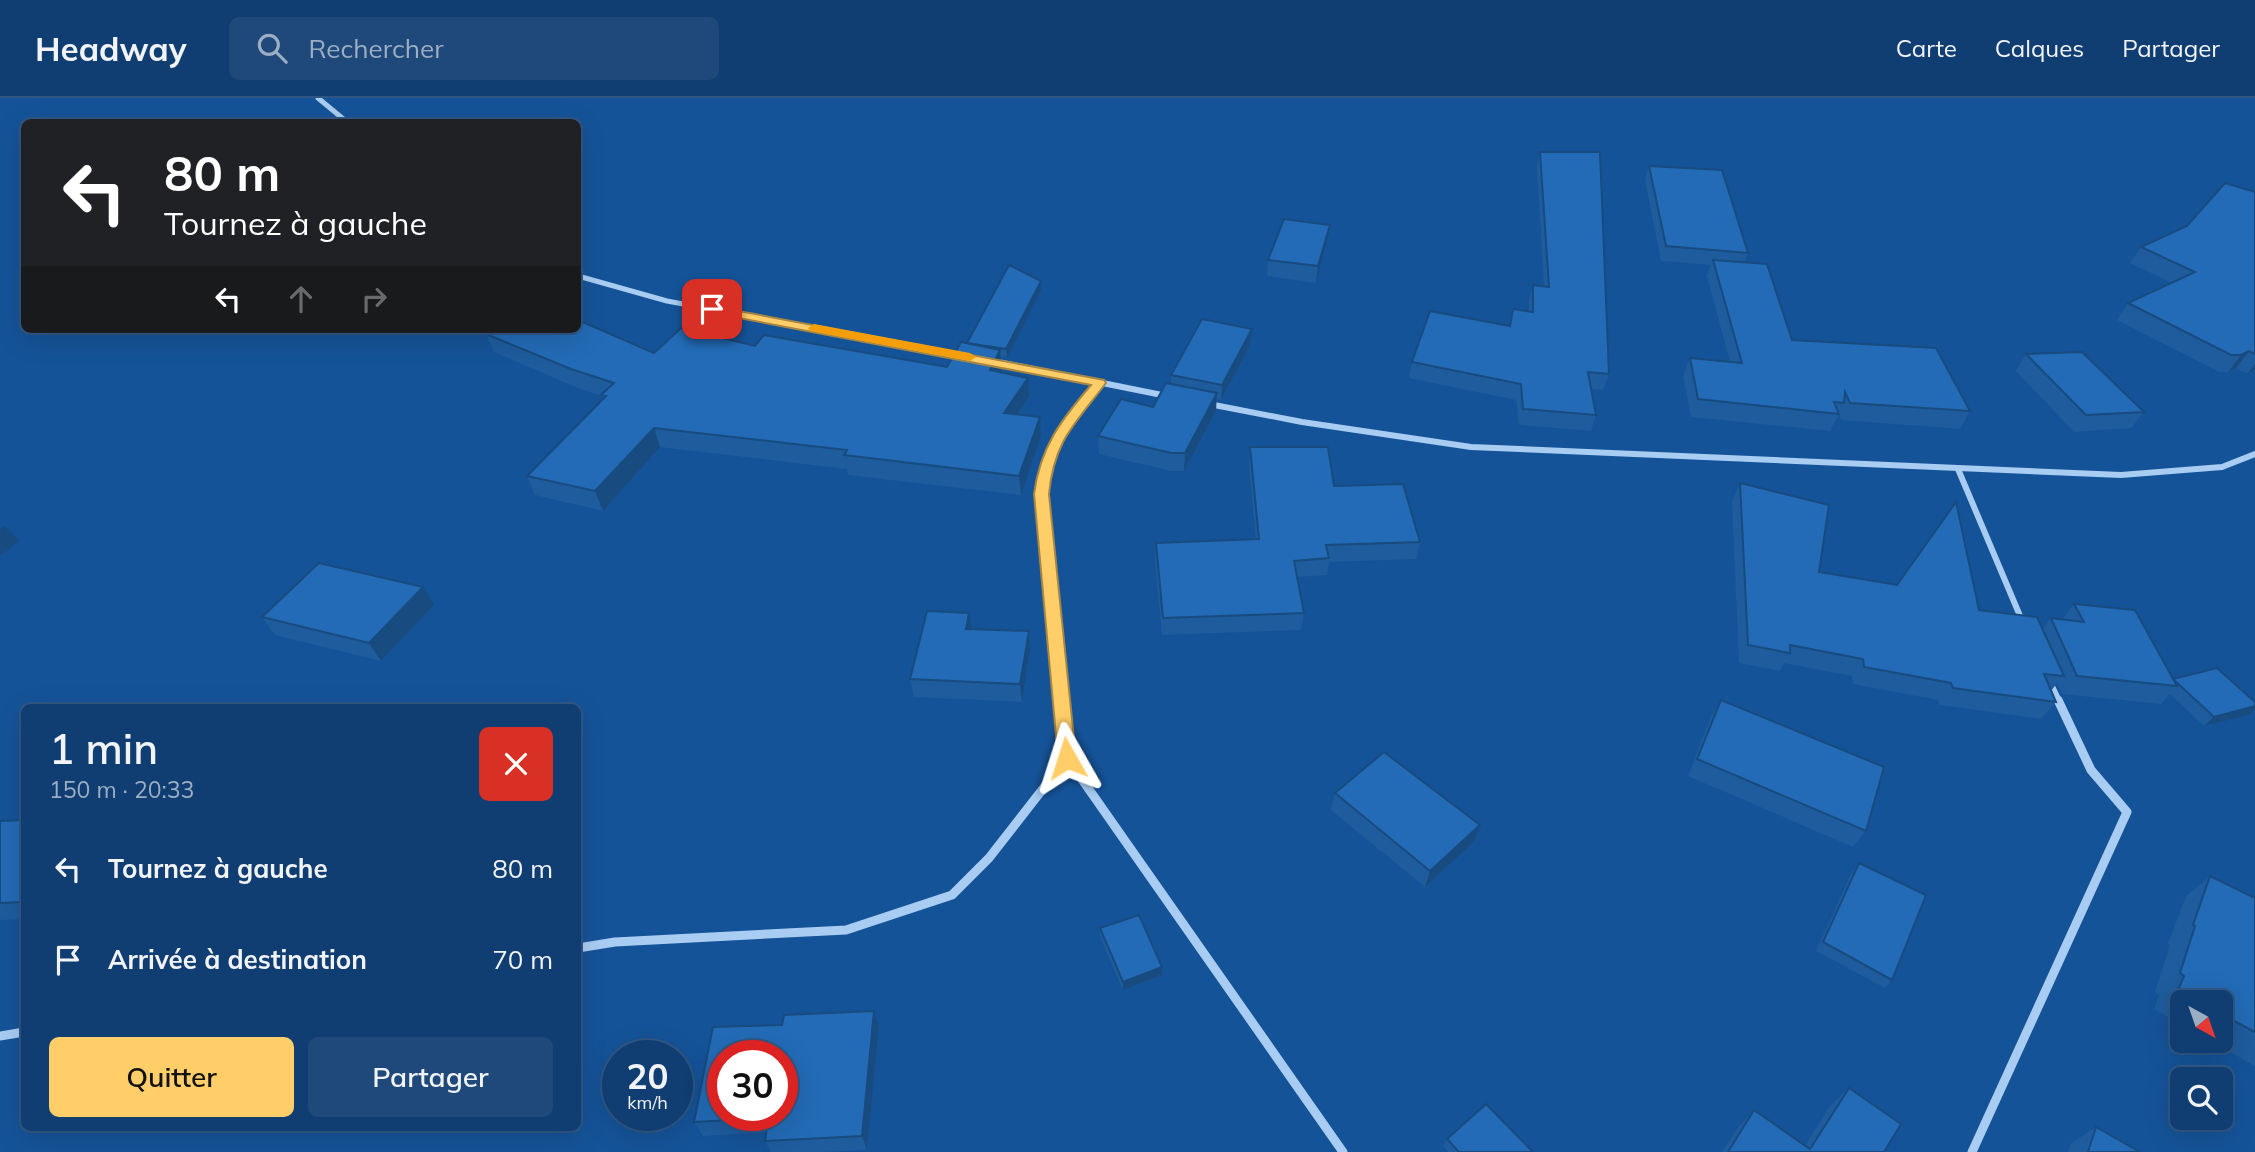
<!DOCTYPE html>
<html lang="fr">
<meta charset="utf-8">
<style>
body{margin:0;font-family:Mulish,sans-serif;background:#1e497a;color:#f1f3f6;height:100vh;display:flex;flex-direction:column;font-size:26px;white-space:nowrap}
*{box-sizing:border-box;margin:0}
p{font-size:23px;color:#9caec4}
.icon{flex:none;width:38px;height:38px;fill:none;stroke:currentColor;stroke-width:2;stroke-linecap:round;stroke-linejoin:round}
.map{position:relative;flex:1;overflow:hidden}
.panel{position:absolute;left:21px;top:606px;width:560px;height:427px;display:flex;flex-direction:column;background:#103e72;border-radius:10px;box-shadow:0 7px 28px #0002,0 0 0 2px #305784}
.panel>*{flex:none}
.guide{position:absolute;left:21px;top:21px;width:560px;height:214px;border-radius:10px;box-shadow:0 7px 28px #0002,0 0 0 2px #305784;background:#202124;color:#fff;overflow:hidden}
.needle{width:46px;rotate:140deg}
.fabs{position:absolute;left:2170px;top:892px;display:grid;gap:14px}
.fabs a{display:grid;place-items:center;width:63px;height:63px;border-radius:10px;background:#103e72;box-shadow:0 7px 28px #0002,0 0 0 2px #305784;font-size:35px}
.speed{position:absolute;left:602px;top:942px;display:flex;gap:14px;font-size:35px;font-weight:700;text-align:center}
.speed>*{display:grid;place-content:center;width:91px;height:91px;border-radius:50%;background:#103e72;box-shadow:0 7px 28px #0002,0 0 0 2px #305784;line-height:1}
.speed small{font-size:18px;font-weight:400}
.speed .limit{border:10px solid #d22;background:#fff;color:#111}
.pin{position:absolute;display:grid;place-items:center;width:60px;height:60px;color:#fff;margin:-30px;border-radius:14px;box-shadow:0 4px 10px #0006}
.me{position:absolute;width:77px;margin:-38px;rotate:354deg;stroke-linejoin:round;filter:drop-shadow(0 0 5px #0008)}
.turn{display:flex;align-items:center;gap:24px;height:147px;padding:0 28px;font-size:32px}
.turn .icon{width:91px;height:91px;stroke-width:2.5}
.turn b{display:block;font-size:49px;line-height:60px}
.lanes{display:flex;align-items:center;height:66px;padding:0 28px;background:#0003;justify-content:center;gap:35px;direction:ltr}
.lanes .off{opacity:.35}
.round{display:grid;place-items:center;flex:none;width:74px;height:74px;border-radius:10px;background:#1e497a}
.headline{display:flex;align-items:center;justify-content:space-between;height:119px;padding:0 28px}
h1{font-size:42px;font-weight:600;line-height:52px}
.primary-button{display:flex;gap:14px;margin-top:auto;padding:14px 28px}
.primary-button a{flex:1;height:80px;border-radius:10px;background:#ffce69;color:#111;font-size:28px;font-weight:600;line-height:80px;text-align:center}
.primary-button a+a{background:#1e497a;color:#f1f3f6}
ul{padding:0;list-style:none}
li{display:flex;align-items:center;gap:21px;height:91px;padding:0 28px}
li div{flex:1}
li b{display:block;font-size:26px}
li em{font-style:normal}
header{display:flex;align-items:center;gap:42px;box-sizing:border-box;height:98px;padding:0 35px;background:#103e72;border-bottom:2px solid #305784}
header strong{font-size:33px}
nav{display:flex;gap:38px;margin-inline-start:auto;font-size:24px}
.search{width:490px;height:63px;background:#1e497a;display:flex;align-items:center;gap:18px;box-sizing:border-box;padding:0 24px;border-radius:10px;color:#9caec4;font-size:26px}
.map>svg:first-child{display:block}
.lines{fill:none;stroke-linecap:round;stroke-linejoin:round}
.street-far2{stroke:#a8ccf2;stroke-width:5}
.street-far1{stroke:#a8ccf2;stroke-width:6}
.street{stroke:#a8ccf2;stroke-width:9}
.wall{fill:#1e5c9d}
.shaded-wall{fill:#184b7f}
.building{fill:#236bb6;stroke:#184b7f;stroke-width:2;fill-rule:evenodd}
.route{fill:#ffce69;stroke:#a68644;stroke-width:2}
.slow{fill:#f59e0b}
</style>
<header>
<strong>Headway</strong>
<div class="search"><svg class="icon" aria-label="search" viewBox="0 0 24 24"><circle cx="10" cy="10" r="6"/><path d="M15 15l6 6"/></svg>Rechercher</div>
<nav><a>Carte</a><a>Calques</a><a>Partager</a></nav>
</header>
<div class="map">
<svg width="2255" height="1054" viewBox="0 0 2255 1054">
<rect width="100%" height="100%" fill="#155398"/>
<g class="lines">
<!-- street-far2 -->
<g class="street-far2">
<polyline points="318,0 347,24"/>
<polyline points="578,178 667,203 964,258"/>
</g>
<!-- street-far1 -->
<g class="street-far1">
<polyline points="993,263 1167,298"/>
<polyline points="1209,306 1302,324 1471,349 2121,377 2222,369 2255,356"/>
<polyline points="1958,371 2023,525"/>
<polyline points="2050,584 2059,603"/>
<path d="M1062 603 1042 395C1049 350 1071 319 1100 285"/>
</g>
<!-- street -->
<g class="street">
<polyline points="1061,602 1067,660 1343,1054"/>
<polyline points="578,850 615,844 846,832 952,797 989,760 1067,660"/>
<polyline points="0,938 24,934"/>
<polyline points="1972,1054 2127,714 2091,672 2058,602"/>
</g>
</g>
<!-- wall -->
<g class="wall">
<polygon points="1540,54 1609,276 1603,292 1591,291 1596,317 1591,333 1519,327 1516,302 1409,280 1412,264 1508,228 1513,211 1529,214 1529,202 1533,187 1544,188 1537,69"/>
<polygon points="1649,68 1748,155 1744,164 1792,242 1970,313 1960,331 1841,322 1839,316 1830,333 1691,319 1683,278 1690,260 1730,264 1707,178 1711,167 1661,163 1645,82"/>
<polygon points="2255,94 2255,271 2247,276 2236,270 2228,274 2219,274 2117,222 2128,205 2172,185 2130,165 2141,149 2187,128"/>
<polygon points="1330,127 1327,143 1316,185 1267,178 1268,162"/>
<polygon points="1041,183 1041,192 1007,260 1001,259 1002,271 1000,274 1029,299 1018,317 1040,319 1041,338 1021,397 848,377 847,371 660,349 603,413 535,397 527,378 603,301 602,298 578,290 494,254 486,236 654,255 755,248 947,269 967,246 967,245"/>
<polygon points="1250,247 1221,302 1216,301 1216,313 1184,373 1171,373 1099,356 1098,338 1153,309 1171,286 1171,277"/>
<polygon points="2026,256 2144,314 2131,330 2074,334 2016,273"/>
<polygon points="1250,349 1334,388 1420,444 1416,461 1329,464 1327,477 1297,479 1304,515 1301,532 1162,537 1155,462 1156,445 1256,441 1249,366"/>
<polygon points="1740,385 1819,474 1979,512 2042,531 2051,520 2062,521 2074,506 2173,581 2249,617 2204,628 2170,596 2161,606 2062,596 2057,585 2051,593 2056,604 2041,621 1940,607 1938,602 1853,586 1852,578 1784,565 1780,573 1739,565 1732,403"/>
<polygon points="434,507 381,563 275,537 262,519"/>
<polygon points="972,531 1029,533 1030,551 1022,604 914,599 910,581"/>
<polygon points="1721,602 1866,733 1853,749 1688,678 1711,619"/>
<polygon points="1335,695 1480,727 1474,744 1425,789 1331,712"/>
<polygon points="24,722 24,821 0,822 0,723"/>
<polygon points="1859,765 1892,882 1885,890 1816,853 1852,774"/>
<polygon points="2210,778 2255,800 2255,968 2211,943 2221,943 2221,905 2182,905 2182,927 2154,911 2159,897 2155,894 2170,847 2168,846 2186,798"/>
<polygon points="1100,830 1162,877 1123,892 1100,838"/>
<polygon points="874,913 879,928 867,1052 822,1054 771,1054 765,1043 766,1034 703,1038 694,1024 782,927"/>
<polygon points="1849,990 1884,1054 1722,1054 1737,1031 1754,1012 1805,1048 1829,1009"/>
<polygon points="2096,1029 2140,1054 2068,1054 2070,1046"/>
<polygon points="1447,1041 1533,1054 1449,1054 1443,1048"/>
</g>
<!-- shaded-wall -->
<g class="shaded-wall">
<polygon points="1330,127 1327,143 1316,185 1318,168"/>
<polygon points="1041,183 1041,192 1007,260 1006,251"/>
<polygon points="1252,231 1250,247 1221,302 1222,287"/>
<polygon points="1000,252 1002,271 992,291 990,272"/>
<polygon points="2249,253 2236,270 2228,274 2241,257"/>
<polygon points="2255,266 2255,271 2247,276"/>
<polygon points="1028,280 1029,299 1006,334 1004,315"/>
<polygon points="1217,295 1216,313 1184,373 1185,355"/>
<polygon points="1040,319 1041,338 1021,397 1019,378"/>
<polygon points="654,330 660,349 603,413 595,393"/>
<polygon points="5,428 19,443 0,458 0,432"/>
<polygon points="423,489 434,507 381,563 369,545"/>
<polygon points="969,515 972,532 966,531"/>
<polygon points="1029,533 1030,551 1022,604 1020,586"/>
<polygon points="2255,608 2255,611 2249,617 2204,628 2214,619"/>
<polygon points="1480,727 1474,744 1425,789 1430,773"/>
<polygon points="1162,869 1162,877 1123,892 1123,884"/>
<polygon points="874,913 879,928 867,1052 862,1038"/>
</g>
<!-- building -->
<g class="building">
<polygon points="1540,54 1600,54 1609,276 1588,274 1596,317 1523,311 1521,286 1412,264 1430,213 1510,228 1513,211 1533,214 1533,187 1549,189"/>
<polygon points="1649,68 1722,72 1748,155 1666,148"/>
<polygon points="2225,85 2255,94 2255,256 2249,253 2241,257 2231,257 2128,205 2195,174 2141,149 2187,128"/>
<polygon points="1284,121 1330,127 1318,168 1268,162"/>
<polygon points="1713,162 1767,166 1792,242 1936,250 1970,313 1850,305 1845,294 1844,305 1834,304 1839,316 1698,301 1690,260 1742,265"/>
<polygon points="1009,167 1041,183 1006,251 967,245"/>
<polygon points="1202,221 1252,231 1222,287 1171,277"/>
<polygon points="578,222 654,255 681,230 755,248 764,237 947,269 961,244 1000,252 990,272 1028,280 1004,315 1040,319 1019,378 844,357 847,352 654,330 595,393 527,378 606,298 601,297 614,285 571,271 486,236 494,231 578,231"/>
<polygon points="2082,254 2144,314 2086,317 2026,256"/>
<polygon points="1166,285 1217,295 1185,355 1171,355 1098,338 1121,301 1153,309"/>
<polygon points="1250,349 1328,349 1334,388 1403,386 1420,444 1326,447 1329,460 1294,463 1304,515 1163,520 1156,445 1259,441"/>
<polygon points="1740,385 1829,407 1819,474 1897,487 1956,404 1979,512 2037,519 2064,578 2044,576 2056,604 1953,590 1951,585 1864,569 1863,561 1790,547 1790,555 1748,547"/>
<polygon points="319,465 423,489 369,545 262,519"/>
<polygon points="2074,506 2135,512 2177,588 2077,578 2051,520 2084,524"/>
<polygon points="927,513 969,515 966,531 1029,533 1020,586 910,581"/>
<polygon points="2217,570 2255,604 2255,608 2214,619 2173,581"/>
<polygon points="1721,602 1884,669 1866,733 1697,661"/>
<polygon points="1384,654 1480,727 1430,773 1335,695"/>
<polygon points="24,722 24,804 0,805 0,723"/>
<polygon points="1859,765 1926,797 1892,882 1823,844"/>
<polygon points="2210,778 2255,800 2255,934 2221,916 2221,905 2201,905 2178,892 2184,878 2180,875 2195,828 2193,827"/>
<polygon points="1139,817 1162,869 1123,884 1100,830"/>
<path d="M874 913 862 1038 765 1043 768 1020 694 1024 713 929 782 927 784 917ZM723 957H782V1017H723Z"/>
<polygon points="1849,990 1901,1026 1884,1054 1728,1054 1754,1012 1810,1051"/>
<polygon points="1486,1006 1533,1054 1459,1054 1447,1041"/>
<polygon points="2096,1029 2140,1054 2088,1054"/>
</g>
<!-- route -->
<path class="route" d="M712 208 1104 282 1106 285C1076 325 1054 342 1049 396L1076 660 1073 665H1061L1058 660 1034 396C1040 349 1061 322 1091 287L707 214 706 211Z"/>
<!-- slow -->
<polygon class="slow" points="814,226 970,255 976,259 970,263 810,233 808,230"/>
</svg>
<div class="fabs">
<a><svg class="needle" viewBox="-14 -14 28 28"><path d="M0-13l5 13h-10z" fill="#e53935"/><path d="M0 13l5-13h-10z" fill="#9caec4"/></svg></a>
<a><svg class="icon" aria-label="search" viewBox="0 0 24 24"><circle cx="10" cy="10" r="6"/><path d="M15 15l6 6"/></svg></a>
</div>
<div class="speed"><div>20<small>km/h</small></div><div class="limit">30</div></div>
<div class="pin" style="left:712px;top:211px;background:#d93025"><svg class="icon" aria-label="arrive" viewBox="0 0 24 24"><path d="M6 21V4h12l-3 4 3 4H6"/></svg></div>
<svg class="me" style="left:1067px;top:660px" viewBox="-20 -20 40 40"><path d="M0-17L14 15 0 8-14 15z" fill="#ffce69" stroke="#fff" stroke-width="4"/></svg>
<div class="guide">
<div class="turn"><svg class="icon" aria-label="left" viewBox="0 0 24 24"><path d="M17 20v-9H6M10 6l-5 5 5 5"/></svg><div><b>80 m</b>Tournez à gauche</div></div>
<div class="lanes"><svg class="icon" aria-label="left" viewBox="0 0 24 24"><path d="M17 20v-9H6M10 6l-5 5 5 5"/></svg><svg class="icon off" aria-label="ahead" viewBox="0 0 24 24"><path d="M12 20V5M6 11l6-6 6 6"/></svg><svg class="icon off" aria-label="right" viewBox="0 0 24 24"><path d="M7 20v-9h11M14 6l5 5-5 5"/></svg></div>
</div>
<section class="panel">
<div class="headline"><div><h1>1 min</h1><p>150 m · 20:33</p></div><a class="round" style="background:#d93025;color:#fff"><svg class="icon" aria-label="close" viewBox="0 0 24 24"><path d="M6 6l12 12M18 6L6 18"/></svg></a></div>
<ul>
<li><svg class="icon" aria-label="left" viewBox="0 0 24 24"><path d="M17 20v-9H6M10 6l-5 5 5 5"/></svg><div><b>Tournez à gauche</b></div><em>80 m</em></li>
<li><svg class="icon" aria-label="arrive" viewBox="0 0 24 24"><path d="M6 21V4h12l-3 4 3 4H6"/></svg><div><b>Arrivée à destination</b></div><em>70 m</em></li>
</ul>
<div class="primary-button"><a>Quitter</a><a>Partager</a></div>
</section>
</div>
